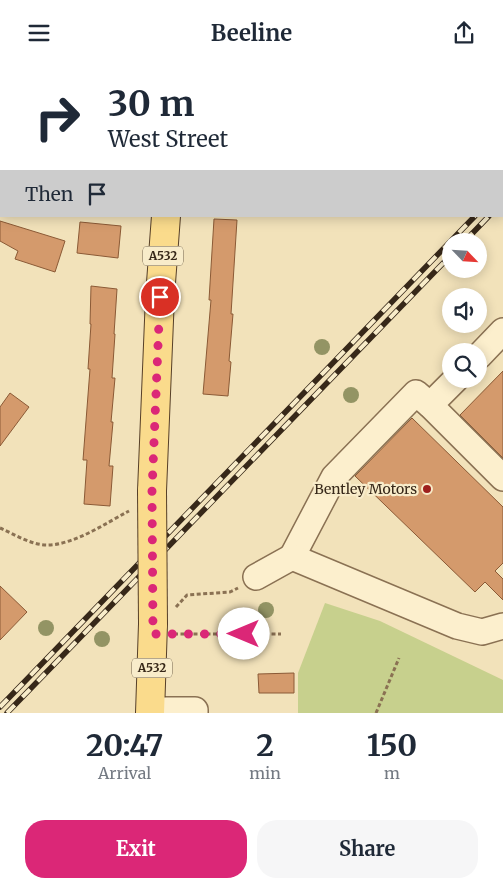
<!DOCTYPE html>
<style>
body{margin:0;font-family:Merriweather,serif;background:#f6f6f7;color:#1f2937;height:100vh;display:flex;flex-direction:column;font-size:19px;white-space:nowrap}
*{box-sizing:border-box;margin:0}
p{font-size:16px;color:#747a83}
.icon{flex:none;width:28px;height:28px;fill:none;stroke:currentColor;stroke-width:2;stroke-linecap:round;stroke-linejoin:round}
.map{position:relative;height:648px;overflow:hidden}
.drawer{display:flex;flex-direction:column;background:#fff;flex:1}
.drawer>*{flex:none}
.guide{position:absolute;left:0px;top:0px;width:504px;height:152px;box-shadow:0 2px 12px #0003;background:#fff;color:#1f2937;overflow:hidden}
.needle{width:32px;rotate:115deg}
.buttons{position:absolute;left:442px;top:168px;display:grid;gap:10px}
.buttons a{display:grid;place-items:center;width:45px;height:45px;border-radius:50%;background:#fff;box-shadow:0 2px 12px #0003;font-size:25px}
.pin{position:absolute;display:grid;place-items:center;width:42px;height:42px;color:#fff;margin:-21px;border:2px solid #fff;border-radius:50%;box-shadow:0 1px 5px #0007}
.me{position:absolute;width:55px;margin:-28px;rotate:270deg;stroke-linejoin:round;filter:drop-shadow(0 0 4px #0008)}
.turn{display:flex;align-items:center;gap:18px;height:105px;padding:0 25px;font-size:22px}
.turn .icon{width:65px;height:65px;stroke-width:2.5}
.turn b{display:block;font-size:35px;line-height:42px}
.then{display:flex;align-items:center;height:48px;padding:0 25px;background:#0003;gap:10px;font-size:19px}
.eta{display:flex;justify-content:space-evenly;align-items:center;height:85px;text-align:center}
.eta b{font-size:30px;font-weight:700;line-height:35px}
.action{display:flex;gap:10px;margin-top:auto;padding:10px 25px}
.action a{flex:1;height:58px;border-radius:20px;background:#db2777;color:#fff;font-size:20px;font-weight:700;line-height:58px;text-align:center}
.action a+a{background:#f6f6f7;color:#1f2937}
header{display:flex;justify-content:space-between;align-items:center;height:65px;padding:0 25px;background:#fff;font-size:22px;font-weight:700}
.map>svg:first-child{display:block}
.green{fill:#c7d08d}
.building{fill:#d49a6c;stroke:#8b5a36}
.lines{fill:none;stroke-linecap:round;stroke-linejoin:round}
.minor-casing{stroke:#8a7153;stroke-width:28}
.major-casing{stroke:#563f28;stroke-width:30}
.path{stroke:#8a7153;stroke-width:3;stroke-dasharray:4 2.5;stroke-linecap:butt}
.minor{stroke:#fcefcd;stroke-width:25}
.major{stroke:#fadb8c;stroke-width:28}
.rail-casing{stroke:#372819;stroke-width:5.5}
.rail{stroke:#f8ecca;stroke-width:4;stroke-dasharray:11;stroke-linecap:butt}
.major-bridge-casing{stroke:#563f28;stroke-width:30;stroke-linecap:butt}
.major-bridge{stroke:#fadb8c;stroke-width:28}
.tree{fill:#939464}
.route{stroke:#db2777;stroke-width:9;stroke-dasharray:0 16.2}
.poi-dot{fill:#9e201d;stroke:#f8ecca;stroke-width:2}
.labels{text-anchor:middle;stroke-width:4.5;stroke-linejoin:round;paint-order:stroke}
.shield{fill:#f8ecca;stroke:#71634e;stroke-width:1}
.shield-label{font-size:12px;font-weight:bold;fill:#372819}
.poi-label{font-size:14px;fill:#372819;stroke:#f8ecca;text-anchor:end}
</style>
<header><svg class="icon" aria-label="menu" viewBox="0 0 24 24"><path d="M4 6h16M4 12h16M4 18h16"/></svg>Beeline<svg class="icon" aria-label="share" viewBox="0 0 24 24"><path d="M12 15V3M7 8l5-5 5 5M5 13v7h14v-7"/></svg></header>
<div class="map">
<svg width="503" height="648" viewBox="0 0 503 648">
<rect width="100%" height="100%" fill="#f2e2ba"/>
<!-- green -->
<polygon class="green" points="325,538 380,556 503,615 503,648 298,648 298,608"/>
<!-- building -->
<g class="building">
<polygon points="214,154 237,155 231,249 233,249 229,296 231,297 228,331 203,329 211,235 209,235"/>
<polygon points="0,156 65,176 55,207 15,194 18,186 0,176"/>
<polygon points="80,157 121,161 118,193 77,188"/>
<polygon points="91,221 117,224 114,269 115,269 112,313 115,313 111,357 113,357 109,401 113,401 110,441 84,439 87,395 83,395 90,304 88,304 91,259 90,259"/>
<polygon points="503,306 503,393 460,350"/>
<polygon points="10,328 29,342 0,381 0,342"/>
<polygon points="412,353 503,442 503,498 495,506 503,514 503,535 485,517 475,527 355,411"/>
<polygon points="0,521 27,547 0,575"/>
<polygon points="294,608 294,628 259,628 258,609"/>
</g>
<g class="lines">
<!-- minor casing -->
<g class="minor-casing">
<g id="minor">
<polyline points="410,1 410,0"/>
<polyline points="479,291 503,266"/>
<polyline points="456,314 430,340 503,413"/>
<polyline points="292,492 334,412 416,328 430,340"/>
<polyline points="256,512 292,492 457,561 482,567 503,561"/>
<polyline points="150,645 195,645 195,648"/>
</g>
</g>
<!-- major casing -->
<g class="major-casing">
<g id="major">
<polyline points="178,1 178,0"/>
<polyline points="152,426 160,231 166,151"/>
<polyline points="150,648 153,559"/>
</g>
</g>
<!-- path -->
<g class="path">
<path d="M0 463C14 469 31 480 47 480 74 480 106 458 129 446"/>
<polyline points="176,542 187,530 230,527 238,523"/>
<polyline points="174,569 281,569"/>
<polyline points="376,648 399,593"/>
</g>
<!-- minor -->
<use href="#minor" class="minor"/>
<!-- major -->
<use href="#major" class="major"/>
<!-- rail casing -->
<g class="rail-casing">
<g id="rail">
<polyline points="502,123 503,122"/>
<polyline points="502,138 503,137"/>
<polyline points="465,176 489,151"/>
<polyline points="0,642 475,151"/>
<polyline points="7,648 451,190"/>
</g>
</g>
<!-- rail -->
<use href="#rail" class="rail"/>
<!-- major-bridge casing -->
<g class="major-bridge-casing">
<polyline id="major-bridge" points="152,426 153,559"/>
</g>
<!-- major-bridge -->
<use href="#major-bridge" class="major-bridge"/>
</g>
<!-- trees -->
<g class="tree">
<circle cx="322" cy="282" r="8"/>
<circle cx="351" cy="330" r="8"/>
<circle cx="266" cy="545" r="8"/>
<circle cx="46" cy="563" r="8"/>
<circle cx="102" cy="574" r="8"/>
</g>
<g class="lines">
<!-- route -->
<polyline class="route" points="160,232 152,426 153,569 244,569"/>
</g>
<!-- markers -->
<circle class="poi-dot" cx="427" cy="424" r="5"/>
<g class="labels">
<!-- shield labels -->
<g class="shield">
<rect x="143" y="181.5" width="40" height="19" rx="4"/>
<rect x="132" y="593.5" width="40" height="19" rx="4"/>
</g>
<g class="shield-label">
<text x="163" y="195">A532</text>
<text x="152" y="607">A532</text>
</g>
<!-- poi labels -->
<g class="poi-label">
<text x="417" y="429">Bentley Motors</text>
</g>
</g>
</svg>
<div class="buttons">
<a><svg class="needle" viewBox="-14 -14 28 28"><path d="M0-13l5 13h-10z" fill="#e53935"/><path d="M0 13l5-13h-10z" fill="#747a83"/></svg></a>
<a><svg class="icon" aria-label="sound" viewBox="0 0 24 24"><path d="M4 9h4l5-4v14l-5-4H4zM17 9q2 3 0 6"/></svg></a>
<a><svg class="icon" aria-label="search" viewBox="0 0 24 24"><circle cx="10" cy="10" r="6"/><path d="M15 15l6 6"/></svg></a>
</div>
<div class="pin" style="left:160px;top:232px;background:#d93025"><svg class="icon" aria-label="arrive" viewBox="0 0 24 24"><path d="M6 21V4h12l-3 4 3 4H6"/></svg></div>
<svg class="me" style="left:244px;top:569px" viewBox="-20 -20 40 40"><circle r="19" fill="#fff"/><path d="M0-13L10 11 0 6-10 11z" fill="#db2777"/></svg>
<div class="guide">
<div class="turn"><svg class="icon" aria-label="right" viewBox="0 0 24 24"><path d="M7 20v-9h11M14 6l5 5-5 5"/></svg><div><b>30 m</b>West Street</div></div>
<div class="then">Then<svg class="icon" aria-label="arrive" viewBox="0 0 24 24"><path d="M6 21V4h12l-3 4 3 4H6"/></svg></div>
</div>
</div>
<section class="drawer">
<div class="eta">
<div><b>20:47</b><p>Arrival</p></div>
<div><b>2</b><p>min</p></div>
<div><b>150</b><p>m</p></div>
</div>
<div class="action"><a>Exit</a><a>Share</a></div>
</section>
